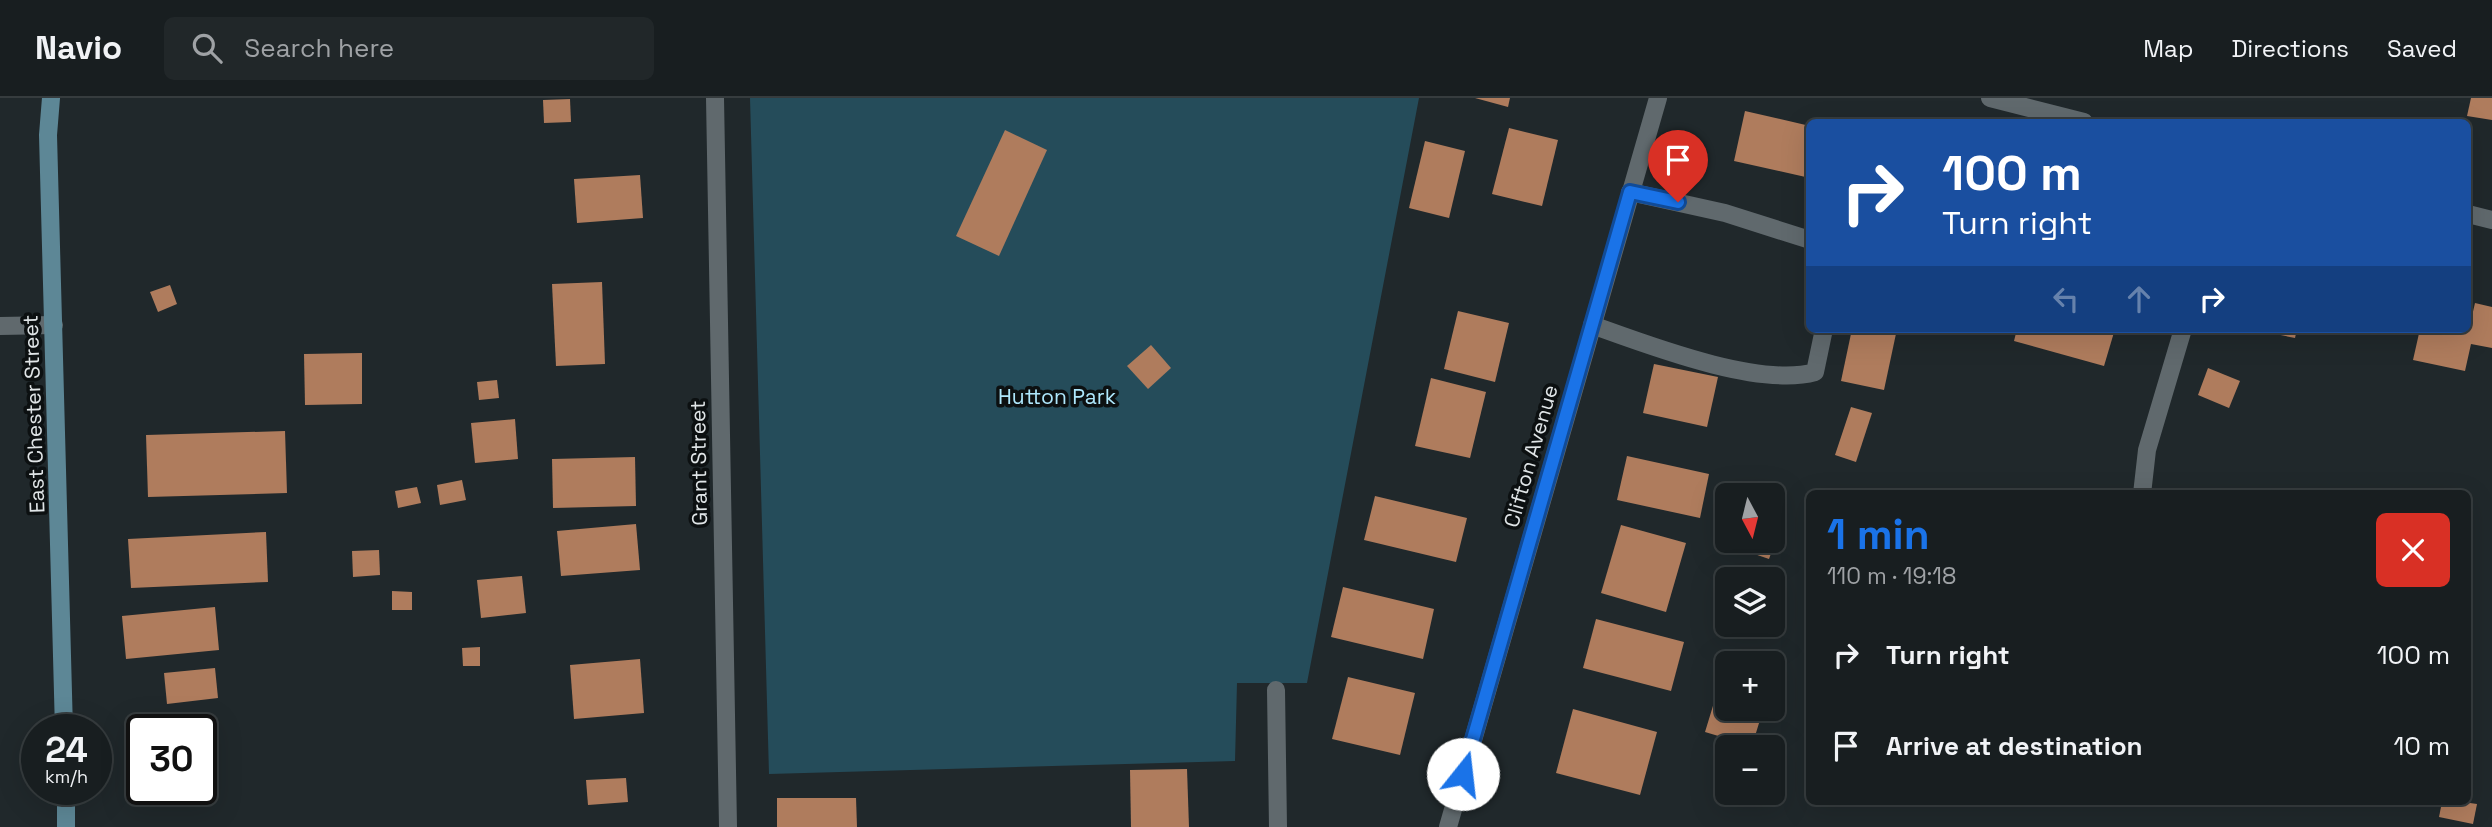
<!DOCTYPE html>
<meta charset="utf-8">
<style>
body{margin:0;font-family:"Space Grotesk",sans-serif;background:#212729;color:#f1f3f6;height:100vh;display:flex;flex-direction:column;font-size:26px;white-space:nowrap}
*{box-sizing:border-box;margin:0}
p{font-size:23px;color:#9fa2a5}
.icon{flex:none;width:38px;height:38px;fill:none;stroke:currentColor;stroke-width:2;stroke-linecap:round;stroke-linejoin:round}
.map{position:relative;flex:1;overflow:hidden}
.panel{position:absolute;left:1806px;top:392px;width:665px;height:315px;display:flex;flex-direction:column;background:#181e20;border-radius:10px;box-shadow:0 7px 28px #0002,0 0 0 2px #363c3e}
.panel>*{flex:none}
.top-card{position:absolute;left:1806px;top:21px;width:665px;height:214px;border-radius:10px;box-shadow:0 7px 28px #0002,0 0 0 2px #363c3e;background:#1a4fa0;color:#fff;overflow:hidden}
.needle{width:46px;rotate:173deg}
.buttons{position:absolute;left:1715px;top:385px;display:grid;gap:14px}
.buttons a{display:grid;place-items:center;width:70px;height:70px;border-radius:10px;background:#181e20;box-shadow:0 7px 28px #0002,0 0 0 2px #363c3e;font-size:35px}
.speed{position:absolute;left:21px;top:616px;display:flex;gap:14px;font-size:35px;font-weight:700;text-align:center}
.speed>*{display:grid;place-content:center;width:91px;height:91px;border-radius:50%;background:#181e20;box-shadow:0 7px 28px #0002,0 0 0 2px #363c3e;line-height:1}
.speed small{font-size:18px;font-weight:400}
.speed .limit{border:4px solid #111;border-radius:10px;background:#fff;color:#111}
.pin{position:absolute;display:grid;place-items:center;width:60px;height:60px;color:#fff;margin:-72px -30px;border-radius:50% 50% 50% 0;rotate:-45deg;box-shadow:0 0 7px #0007}
.pin .icon{rotate:45deg}
.me{position:absolute;width:77px;margin:-38px;rotate:16deg;stroke-linejoin:round;filter:drop-shadow(0 0 5px #0008)}
.turn{display:flex;align-items:center;gap:24px;height:147px;padding:0 21px;font-size:32px}
.turn .icon{width:91px;height:91px;stroke-width:2.5}
.turn b{display:block;font-size:49px;line-height:60px}
.lanes{display:flex;align-items:center;height:66px;padding:0 21px;background:#0003;justify-content:center;gap:35px;direction:ltr}
.lanes .off{opacity:.35}
.round{display:grid;place-items:center;flex:none;width:74px;height:74px;border-radius:10px;background:#212729}
.head{display:flex;align-items:center;justify-content:space-between;height:119px;padding:0 21px}
h1{font-size:42px;font-weight:800;line-height:52px;color:#1a73e8}
ul{padding:0;list-style:none}
li{display:flex;align-items:center;gap:21px;height:91px;padding:0 21px}
li div{flex:1}
li b{display:block;font-size:26px}
li em{font-style:normal}
header{display:flex;align-items:center;gap:42px;box-sizing:border-box;height:98px;padding:0 35px;background:#181e20;border-bottom:2px solid #363c3e}
header strong{font-size:33px}
nav{display:flex;gap:38px;margin-inline-start:auto;font-size:24px}
.search{width:490px;height:63px;background:#212729;display:flex;align-items:center;gap:18px;box-sizing:border-box;padding:0 24px;border-radius:10px;color:#9fa2a5;font-size:26px}
.map>svg:first-child{display:block}
.green{fill:#254c5a}
.building{fill:#af7c5d}
.lines{fill:none;stroke-linecap:round;stroke-linejoin:round}
.lane{stroke:#60696d;stroke-width:18}
.street{stroke:#60696d;stroke-width:18}
.secondary{stroke:#5d8796;stroke-width:18}
.route-casing{stroke:#114b97;stroke-width:18}
.route{stroke:#1a73e8;stroke-width:12}
.labels{text-anchor:middle;stroke-width:7;stroke-linejoin:round;paint-order:stroke}
.park-label{font-size:21px;fill:#aee7fc;stroke:#0c1011}
.street-label{font-size:21px;fill:#e0e5e7;stroke:#0c1011}
</style>
<header>
<strong>Navio</strong>
<div class="search"><svg class="icon" aria-label="search" viewBox="0 0 24 24"><circle cx="10" cy="10" r="6"/><path d="M15 15l6 6"/></svg>Search here</div>
<nav><a>Map</a><a>Directions</a><a>Saved</a></nav>
</header>
<div class="map">
<svg width="2492" height="729" viewBox="0 0 2492 729">
<rect width="100%" height="100%" fill="#20282b"/>
<!-- green -->
<polygon class="green" points="750,0 1419,0 1307,585 1237,585 1235,663 769,676"/>
<!-- building -->
<g class="building">
<polygon points="1475,0 1510,0 1508,9"/>
<polygon points="2471,0 2492,0 2492,22 2467,18"/>
<polygon points="570,1 571,24 544,25 543,2"/>
<polygon points="1745,13 1810,28 1810,80 1734,63"/>
<polygon points="1509,30 1558,42 1542,108 1492,96"/>
<polygon points="1005,32 1047,52 999,158 956,138"/>
<polygon points="1425,43 1465,53 1449,120 1409,110"/>
<polygon points="640,77 643,120 577,125 574,81"/>
<polygon points="602,184 605,266 556,268 552,186"/>
<polygon points="170,187 177,206 158,214 150,194"/>
<polygon points="2475,205 2492,209 2492,250 2471,246 2465,273 2413,262 2420,231 2468,231 2468,217 2472,218"/>
<polygon points="1458,213 1509,225 1495,284 1444,271"/>
<polygon points="1852,231 1897,231 1884,292 1841,283"/>
<polygon points="2017,231 2115,231 2104,268 2014,243"/>
<polygon points="2251,231 2297,231 2295,240"/>
<polygon points="1151,247 1171,270 1148,291 1127,268"/>
<polygon points="362,255 362,306 305,307 304,256"/>
<polygon points="1654,266 1718,279 1707,329 1643,315"/>
<polygon points="2208,270 2240,283 2229,310 2198,297"/>
<polygon points="1431,280 1486,294 1470,360 1415,348"/>
<polygon points="497,282 499,300 479,302 477,284"/>
<polygon points="1851,309 1872,315 1856,364 1835,357"/>
<polygon points="515,321 518,361 475,365 471,325"/>
<polygon points="285,333 287,395 148,399 146,337"/>
<polygon points="1627,358 1709,376 1700,420 1617,402"/>
<polygon points="635,359 636,408 553,410 552,361"/>
<polygon points="462,382 466,402 440,407 437,387"/>
<polygon points="417,389 421,405 398,410 395,393"/>
<polygon points="1375,398 1467,420 1456,464 1364,442"/>
<polygon points="1773,418 1783,422 1769,461 1731,448 1733,443 1773,443"/>
<polygon points="636,426 640,472 561,478 557,433"/>
<polygon points="1621,427 1686,445 1666,514 1601,495"/>
<polygon points="266,434 268,484 131,490 128,441"/>
<polygon points="379,452 380,477 353,479 352,453"/>
<polygon points="522,478 526,515 481,520 477,482"/>
<polygon points="1343,489 1434,511 1423,561 1331,539"/>
<polygon points="392,493 412,494 412,512 392,512"/>
<polygon points="215,509 219,552 126,561 122,518"/>
<polygon points="1596,521 1684,544 1671,593 1583,570"/>
<polygon points="480,549 480,568 463,568 462,550"/>
<polygon points="640,561 644,615 574,621 570,567"/>
<polygon points="215,570 218,600 167,606 164,575"/>
<polygon points="1348,579 1415,595 1400,657 1332,641"/>
<polygon points="1716,598 1727,602 1727,611 1763,612 1752,648 1705,634"/>
<polygon points="1573,611 1657,634 1640,697 1556,675"/>
<polygon points="1187,671 1189,729 1131,729 1130,672"/>
<polygon points="626,680 628,704 588,707 586,682"/>
<polygon points="777,700 856,700 857,729 777,729"/>
<polygon points="2442,704 2463,704 2477,706 2473,726 2439,719"/>
</g>
<g class="lines">
<!-- lane -->
<g class="lane">
<polyline points="1630,94 1725,115 1810,142"/>
<path d="M1592 227C1648 247 1759 290 1815 274L1824 231"/>
<polyline points="0,228 54,227"/>
</g>
<!-- street -->
<g class="street">
<polyline points="715,0 728,729"/>
<polyline points="1990,0 2084,24"/>
<polyline points="2468,116 2492,122"/>
<polyline points="2142,396 2147,352 2183,231"/>
<polyline points="1276,592 1278,729"/>
<polyline points="1448,729 1658,0"/>
</g>
<!-- secondary -->
<g class="secondary">
<polyline points="51,0 48,37 64,632"/>
<polyline points="66,691 66,729"/>
</g>
</g>
<g class="lines">
<!-- route casing -->
<g class="route-casing">
<polyline id="route" points="1463,676 1630,94 1678,104"/>
</g>
<!-- route -->
<use href="#route" class="route"/>
</g>
<g class="labels">
<!-- park labels -->
<g class="park-label">
<text x="1057" y="306">Hutton Park</text>
</g>
<!-- street labels -->
<g class="street-label">
<text transform="translate(34 316) rotate(-92)" y="7">East Chester Street</text>
<text transform="translate(1531 358) rotate(-74)" y="7">Clifton Avenue</text>
<text transform="translate(699 365) rotate(-91)" y="7">Grant Street</text>
</g>
</g>
</svg>
<div class="buttons">
<a><svg class="needle" viewBox="-14 -14 28 28"><path d="M0-13l5 13h-10z" fill="#e53935"/><path d="M0 13l5-13h-10z" fill="#9fa2a5"/></svg></a>
<a><svg class="icon" aria-label="layers" viewBox="0 0 24 24"><path d="M12 4l9 5-9 5-9-5zM3 14l9 5 9-5"/></svg></a>
<a>+</a>
<a>−</a>
</div>
<div class="speed"><div>24<small>km/h</small></div><div class="limit">30</div></div>
<div class="pin" style="left:1678px;top:104px;background:#d93025"><svg class="icon" aria-label="arrive" viewBox="0 0 24 24"><path d="M6 21V4h12l-3 4 3 4H6"/></svg></div>
<svg class="me" style="left:1463px;top:676px" viewBox="-20 -20 40 40"><circle r="19" fill="#fff"/><path d="M0-13L10 11 0 6-10 11z" fill="#1a73e8"/></svg>
<div class="top-card">
<div class="turn"><svg class="icon" aria-label="right" viewBox="0 0 24 24"><path d="M7 20v-9h11M14 6l5 5-5 5"/></svg><div><b>100 m</b>Turn right</div></div>
<div class="lanes"><svg class="icon off" aria-label="left" viewBox="0 0 24 24"><path d="M17 20v-9H6M10 6l-5 5 5 5"/></svg><svg class="icon off" aria-label="ahead" viewBox="0 0 24 24"><path d="M12 20V5M6 11l6-6 6 6"/></svg><svg class="icon" aria-label="right" viewBox="0 0 24 24"><path d="M7 20v-9h11M14 6l5 5-5 5"/></svg></div>
</div>
<section class="panel">
<div class="head"><div><h1>1 min</h1><p>110 m · 19:18</p></div><a class="round" style="background:#d93025;color:#fff"><svg class="icon" aria-label="close" viewBox="0 0 24 24"><path d="M6 6l12 12M18 6L6 18"/></svg></a></div>
<ul>
<li><svg class="icon" aria-label="right" viewBox="0 0 24 24"><path d="M7 20v-9h11M14 6l5 5-5 5"/></svg><div><b>Turn right</b></div><em>100 m</em></li>
<li><svg class="icon" aria-label="arrive" viewBox="0 0 24 24"><path d="M6 21V4h12l-3 4 3 4H6"/></svg><div><b>Arrive at destination</b></div><em>10 m</em></li>
</ul>
</section>
</div>
